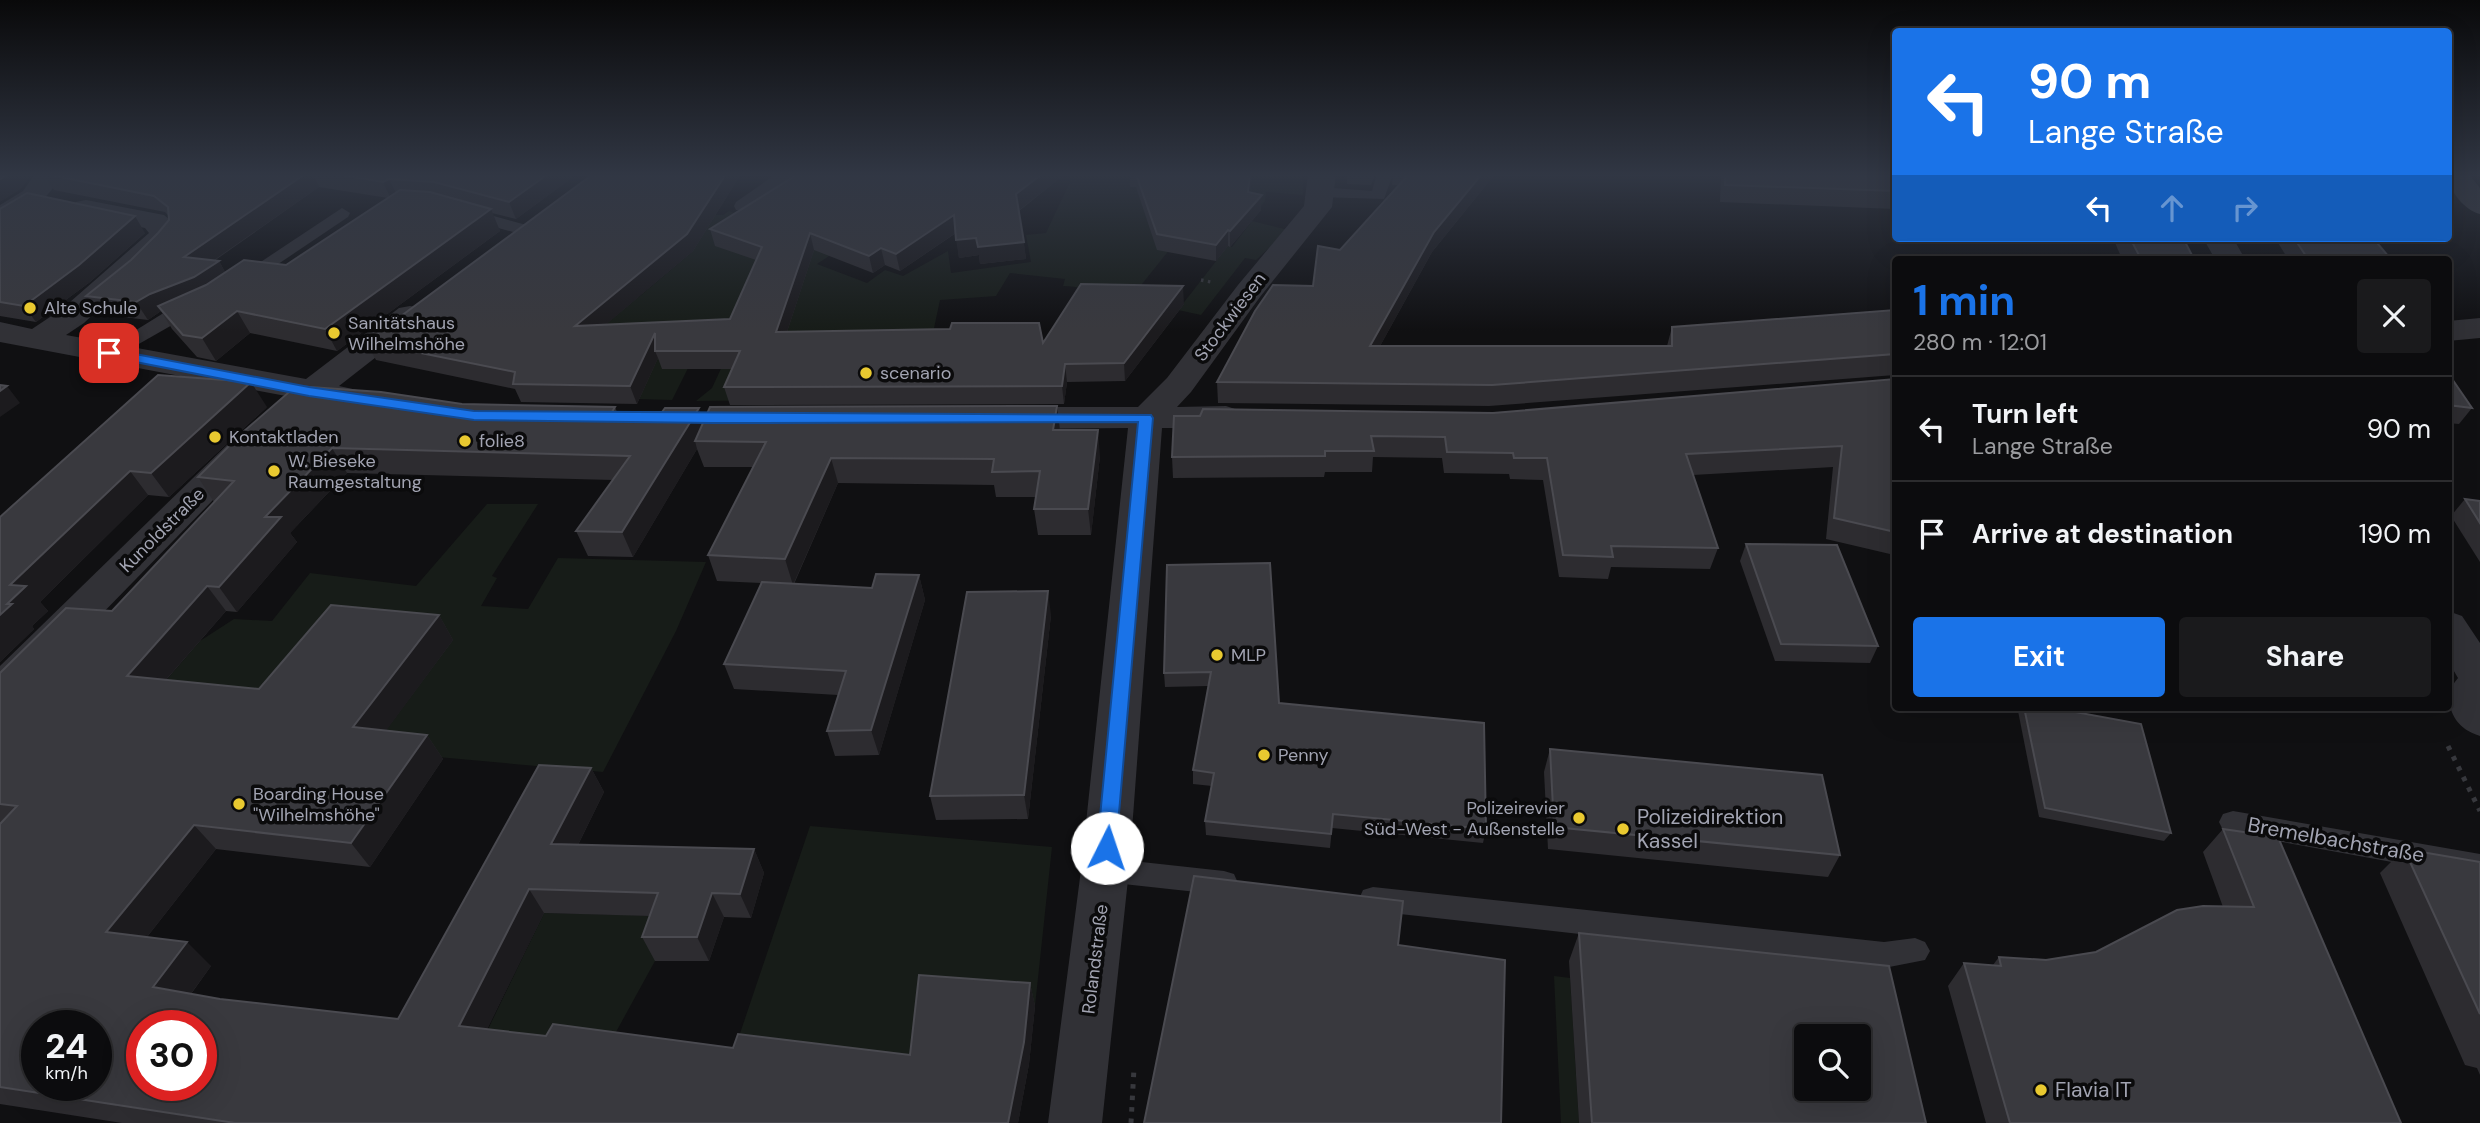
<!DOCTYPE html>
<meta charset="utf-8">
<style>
body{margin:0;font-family:"DM Sans",sans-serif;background:#1a1a1c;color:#f1f3f6;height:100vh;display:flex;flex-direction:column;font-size:26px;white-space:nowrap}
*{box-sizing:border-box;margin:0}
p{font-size:23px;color:#9a9b9e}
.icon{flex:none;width:38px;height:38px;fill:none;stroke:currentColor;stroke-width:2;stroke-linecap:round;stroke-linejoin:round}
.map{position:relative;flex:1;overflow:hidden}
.side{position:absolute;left:1892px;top:256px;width:560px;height:455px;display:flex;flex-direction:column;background:#0c0c0e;border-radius:7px;box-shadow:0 7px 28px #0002,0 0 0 2px #2c2c2e}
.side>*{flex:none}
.hud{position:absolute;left:1892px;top:28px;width:560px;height:214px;border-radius:7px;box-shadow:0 7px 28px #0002,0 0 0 2px #2c2c2e;background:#1a73e8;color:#fff;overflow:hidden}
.tools{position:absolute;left:1794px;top:1024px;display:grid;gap:14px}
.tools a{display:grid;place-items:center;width:77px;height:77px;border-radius:7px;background:#0c0c0e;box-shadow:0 7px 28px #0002,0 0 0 2px #2c2c2e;font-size:35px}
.speed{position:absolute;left:21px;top:1010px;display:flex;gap:14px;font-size:35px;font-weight:700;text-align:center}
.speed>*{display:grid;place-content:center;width:91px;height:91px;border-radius:50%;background:#0c0c0e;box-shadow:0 7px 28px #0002,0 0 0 2px #2c2c2e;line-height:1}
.speed small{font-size:18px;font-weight:400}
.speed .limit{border:10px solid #d22;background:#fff;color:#111}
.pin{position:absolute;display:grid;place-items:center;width:60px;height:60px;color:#fff;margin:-30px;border-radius:14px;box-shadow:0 4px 10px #0006}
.me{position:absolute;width:77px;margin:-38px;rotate:4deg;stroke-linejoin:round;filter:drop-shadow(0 0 5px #0008)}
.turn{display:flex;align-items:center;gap:24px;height:147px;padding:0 21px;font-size:32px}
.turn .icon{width:91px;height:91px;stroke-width:2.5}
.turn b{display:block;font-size:49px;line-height:60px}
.lanes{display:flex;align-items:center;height:66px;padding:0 21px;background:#0003;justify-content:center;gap:35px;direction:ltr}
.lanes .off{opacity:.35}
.round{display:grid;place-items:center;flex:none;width:74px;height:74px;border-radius:7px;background:#1a1a1c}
.head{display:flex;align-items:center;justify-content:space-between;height:119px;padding:0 21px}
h1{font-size:42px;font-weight:700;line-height:52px;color:#1a73e8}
.cta{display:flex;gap:14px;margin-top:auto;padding:14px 21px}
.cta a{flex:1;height:80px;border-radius:7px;background:#1a73e8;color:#fff;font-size:28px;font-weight:700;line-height:80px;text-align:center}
.cta a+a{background:#1a1a1c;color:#f1f3f6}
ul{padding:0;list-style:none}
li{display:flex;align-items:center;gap:21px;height:105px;padding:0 21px;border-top:2px solid #2c2c2e}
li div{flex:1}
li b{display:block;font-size:26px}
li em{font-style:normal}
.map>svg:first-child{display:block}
.green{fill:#171c18}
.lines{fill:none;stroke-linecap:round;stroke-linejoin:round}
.path-far1{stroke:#37383d;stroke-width:3.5;stroke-dasharray:2.5 4.5;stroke-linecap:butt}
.path{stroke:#37383d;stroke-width:5;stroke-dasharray:4.5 7;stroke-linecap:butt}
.lane{fill:#313136;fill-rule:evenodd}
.street{fill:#313136;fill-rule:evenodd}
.secondary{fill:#3f4046;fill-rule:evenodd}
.wall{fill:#2d2c30;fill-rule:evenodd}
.shaded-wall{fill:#1c1b1e}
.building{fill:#39393e;stroke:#4a4a50;stroke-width:2;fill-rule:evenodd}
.route{fill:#1a73e8;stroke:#114b97;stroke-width:2}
.poi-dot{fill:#e9c930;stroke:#0b0b0c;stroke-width:2.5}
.labels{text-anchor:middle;stroke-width:7;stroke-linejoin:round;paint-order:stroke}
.poi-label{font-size:18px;fill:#a2a4b2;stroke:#0b0b0c;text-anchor:start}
.street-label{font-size:18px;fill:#a2a4b2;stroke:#0b0b0c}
.near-poi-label{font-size:21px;fill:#a2a4b2;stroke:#0b0b0c;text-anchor:start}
.near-street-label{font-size:21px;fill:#a2a4b2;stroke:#0b0b0c}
</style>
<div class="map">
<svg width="2480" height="1123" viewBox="0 0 2480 1123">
<rect width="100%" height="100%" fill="#101012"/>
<!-- green -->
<g class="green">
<path d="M1070 174H1144L1131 187 1167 185 1205 174H1303V195L1266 192 1265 201 1258 210 1172 235 1232 247 1252 221 1288 230 1256 260 1245 258 1201 315 1178 310 1217 260 1170 249 1134 294C1115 280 1113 283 1092 287 1083 289 1072 286 1063 286L1065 279 1010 273 996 296 940 300 930 347 787 400 696 401 712 388 730 349 698 348 672 400 637 399 666 341 558 345 640 296 693 251 571 214 723 215 729 211 762 224 1012 203 1027 207 879 223 817 264 867 283 885 270 903 276 948 251 951 273 1031 262 1026 235 1046 233 1070 182Z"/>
<polygon points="487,504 538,504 492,576 497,578 481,606 528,609 558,558 706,562 676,631 603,772 371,751 278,714 162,685 200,641 234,619 272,621 310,573 416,586"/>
<polygon points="810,826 1052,847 1035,1006 926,998 918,1072 728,1069"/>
<polygon points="544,913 671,916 655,961 605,1052 479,1048"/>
<polygon points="1554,976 1570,978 1579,1123 1561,1123"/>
</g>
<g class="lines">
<!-- path-far1 -->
<polyline class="path-far1" points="1201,280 1211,282"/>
<!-- path -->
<g class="path">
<polyline points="2448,746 2480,811"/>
<polyline points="1131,1123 1134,1068"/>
</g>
<!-- lane -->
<g class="lane">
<polygon points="776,174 795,174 748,210 736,210 734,206 736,202"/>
<polygon points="1377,174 1393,174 1384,199 1320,197 1312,192 1320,187 1372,191"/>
<polygon points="342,208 350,213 348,217 250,283 238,283 235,279"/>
<polygon points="468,209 530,226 533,230 524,235 462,218 460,214 462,210"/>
<polygon points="193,302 202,308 116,357 102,357 99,353 162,314"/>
<polygon points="2233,811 2480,854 2480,878 2233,833 2223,830 2219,822 2223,814"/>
<polygon points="1105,858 1224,871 1234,874 1238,883 1234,892 1224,895 1105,882 1095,879 1091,870 1095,861"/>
<polygon points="1373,887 1884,942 1915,938 1925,942 1930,951 1925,960 1884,968 1373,911 1363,908 1359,899 1363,890"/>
</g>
<!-- street -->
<g class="street">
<path d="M35 174H63C46 199 30 218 0 226V205L23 191Z"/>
<polygon points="1308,174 1336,174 1332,207 1260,297 1191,392 1177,407 1226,406 1238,410 1243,417 1238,424 1226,428 1162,428 1129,870 1102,1123 1048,1123 1081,870 1128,428 1006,429 994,426 989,418 994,410 1006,407 1138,407 1167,378 1238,285 1304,206"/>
<path d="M86 200 164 215 177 226V235L84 323 66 335 306 379 399 308 410 306 421 308 426 315 421 322 339 386 357 390 362 397 357 404C343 408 335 403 322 403 308 403 310 413 288 407L283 400 286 396 0 342V322L32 329 62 309 149 233 145 228 76 214 72 208 76 202Z"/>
<polygon points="2203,238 2233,238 2245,259 2215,259"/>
<polygon points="2480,318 2480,338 2448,341 2448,321"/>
<polygon points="241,440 253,443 259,451 253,459 15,703 0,708 0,666 229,443"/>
<path d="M2448 611 2462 616 2480 643V736C2458 729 2449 715 2448 691L2458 678 2448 661Z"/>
</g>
<!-- secondary -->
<path class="secondary" d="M2448 174H2469L2480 188V214C2465 211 2448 190 2448 174Z"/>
</g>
<!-- wall -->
<g class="wall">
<path d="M43 174H577L516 219 492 213 500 231 337 351 250 333 216 361 197 357 172 329 161 311 148 320 98 314 86 296 131 260 158 233 169 220V216L165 212 54 190ZM319 187 388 198 286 265 225 272 219 261H214Z"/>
<polygon points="593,174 741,174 693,251 605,325 730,319 756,260 715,246 710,229 798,174 1065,174 1019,211 1026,259 980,264 979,255 959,258 956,233 900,271 885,265 873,273 814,250 787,332 1043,343 1184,304 1125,381 1067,382 1064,404 730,405 724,387 732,369 662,369 658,358 637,404 521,402 515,389 376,360 366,342"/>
<polygon points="1130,174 1252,174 1250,192 1261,210 1230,247 1228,246 1216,261 1157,250 1136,187 1130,187"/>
<polygon points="1347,174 1375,174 1371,185 1347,184"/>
<polygon points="1393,174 1495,174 1432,252 1380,346 1667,346 1672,327 1895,310 1895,375 1489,406 1218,403 1217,382 1313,286 1340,250 1399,185 1392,185"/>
<polygon points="1721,174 1895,174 1895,209 1720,202"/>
<polygon points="0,209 145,233 90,282 36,322 0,316"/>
<polygon points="2113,238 2183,238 2194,259 2122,259"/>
<polygon points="2275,238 2373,238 2389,257 2387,259 2288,259"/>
<polygon points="2448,373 2472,408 2459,424 2448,423"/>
<polygon points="1895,379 1895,549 1893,548 1890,554 1826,539 1833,467 1693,475 1718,548 1710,569 1611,567 1608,579 1559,577 1543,480 1510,479 1509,474 1444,473 1442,458 1373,457 1372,472 1325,472 1324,477 1173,478 1172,457 1493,413"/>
<polygon points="462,404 615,407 617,412 703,422 1057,406 1060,430 1100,456 1091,535 1038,535 1034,509 1036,497 996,497 994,485 838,483 794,584 872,588 919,575 925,600 879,755 835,756 827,731 838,695 734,689 724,664 761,583 717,581 708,555 753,467 704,467 697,449 633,557 588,556 576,531 613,480 347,473 290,533 297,542 237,612 226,611 166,680 259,689 439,615 453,640 386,730 427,735 443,759 370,867 216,849 147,937 211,966 191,994 220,999 398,1019 591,768 604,792 578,845 754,849 764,873 751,918 724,917 709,961 655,961 642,937 650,916 544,913 487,1029 546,1036 733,1048 910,1055 1030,983 1035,1006 1029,1064 1018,1123 122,1123 0,1104 0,673 112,611 214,502 198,477"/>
<polygon points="267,407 169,497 148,495 40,602 48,611 32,626 34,629 0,662 0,517"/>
<polygon points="2465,499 2480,501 2480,562 2451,516"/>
<polygon points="1746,544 1878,646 1870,663 1775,661 1740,561"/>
<polygon points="1167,565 1279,703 1486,829 1483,843 1332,828 1330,848 1206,835 1205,821 1212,786 1193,784 1193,770 1208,686 1165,687 1164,673"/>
<polygon points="1051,615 1028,819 936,820 930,796"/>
<polygon points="2020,707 2048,707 2171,833 2164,841 2039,817 2018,711"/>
<polygon points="1550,749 1840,855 1828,877 1548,849 1544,772"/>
<polygon points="2223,829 2401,1123 1986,1123 1948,986 1964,963 1993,965 1999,957 2046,960 2096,952 2223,907 2203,852"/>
<polygon points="2404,849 2480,862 2480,1075 2477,1068 2465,1065 2380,873"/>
<polygon points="1579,933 1926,1123 1579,1123 1569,961"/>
</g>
<!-- shaded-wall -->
<g class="shaded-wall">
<polygon points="9,174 32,174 21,189 0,202 0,179"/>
<polygon points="305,174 313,174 319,187 194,274 184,257"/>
<polygon points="548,174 577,174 516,219 509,202"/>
<polygon points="726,174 741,174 693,251 583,344 575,326"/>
<polygon points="1042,174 1065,174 1018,211 1016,194"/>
<polygon points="1250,174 1252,174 1248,207 1248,192"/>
<polygon points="1482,174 1495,174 1432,252 1369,366 1370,346 1434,232"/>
<polygon points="389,179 397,195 391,199 383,182"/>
<polygon points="1262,195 1261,210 1230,247 1230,231"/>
<polygon points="491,209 500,231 337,351 325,329"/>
<polygon points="954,215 957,232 900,271 896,254"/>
<polygon points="135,216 145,233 90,282 36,322 24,306"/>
<polygon points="1228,230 1228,246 1216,261 1216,245"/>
<polygon points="810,233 814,250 781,350 776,332"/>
<polygon points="976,238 1024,242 1026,259 980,264 979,255 959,258 956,240"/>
<polygon points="881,248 885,265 873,273 869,256"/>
<polygon points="219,261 229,279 158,306 161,311 148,320 136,302 150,294"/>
<polygon points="1183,286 1184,304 1125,381 1124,363"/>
<polygon points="237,311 250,333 216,361 202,338"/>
<polygon points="655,333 655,351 658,358 637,404 630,386"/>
<polygon points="1065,364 1067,382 1064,404 1062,386"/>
<polygon points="251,382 267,407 169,497 151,473"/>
<polygon points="7,386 20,403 0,417 0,391"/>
<polygon points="1057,406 1060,431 1053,430"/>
<polygon points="699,408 707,433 695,441 697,449 633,557 622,532"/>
<polygon points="1098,430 1100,456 1091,535 1088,509"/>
<polygon points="332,448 347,473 290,533 297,542 237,612 219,587 265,517"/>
<polygon points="831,458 838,483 793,585 785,559"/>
<polygon points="130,471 148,495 40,602 48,611 32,626 34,629 0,662 0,615 7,604 10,585"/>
<polygon points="919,575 925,600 879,755 871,730"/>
<polygon points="207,586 226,611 148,700 127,676"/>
<polygon points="1048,591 1051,615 1028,819 1024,795"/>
<polygon points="439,615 453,640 371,751 353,727"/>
<polygon points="427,735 443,759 370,867 351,843"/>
<polygon points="591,768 604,792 566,869 551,844"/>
<polygon points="194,825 216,849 132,956 106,932"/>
<polygon points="754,849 764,873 751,918 740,894"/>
<polygon points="529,889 544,913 478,1048 459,1026"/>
<polygon points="712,893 724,917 709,961 697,937"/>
<polygon points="187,942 211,966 179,1010 153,987"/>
<polygon points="1030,983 1035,1006 1029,1064 1018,1123 1008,1123"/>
</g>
<!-- building -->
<g class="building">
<polygon points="0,174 9,174 0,179"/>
<polygon points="46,174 305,174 184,257 219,261 194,277 150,294 136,302 86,296 131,260 158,233 169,220 168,207 154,196"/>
<polygon points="336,174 548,174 509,202 434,182 389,179 383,182"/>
<polygon points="593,174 726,174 687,234 575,326 730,319 762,247 710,229 798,174 1042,174 1016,194 1024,242 978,247 976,238 956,240 954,215 896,254 881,248 869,256 810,233 776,332 950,329 952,323 1039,323 1043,343 1081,284 1183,286 1124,363 1065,364 1062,386 724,387 740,351 655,351 655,333 630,386 513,384 515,372 366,342"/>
<polygon points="1136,174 1250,174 1248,192 1262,195 1230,231 1228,230 1216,245 1157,234"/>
<polygon points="1409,174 1482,174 1434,232 1370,346 1672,346 1672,327 1895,310 1895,354 1492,385 1217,382 1255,311 1273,285 1313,286 1318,246 1340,250"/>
<polygon points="1725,174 1895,174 1895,191 1725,185"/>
<polygon points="400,190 430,192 491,209 325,329 237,311 202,338 183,335 158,306 206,285 244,260 286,265"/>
<polygon points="27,193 135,216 79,265 24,306 0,302 0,209"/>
<polygon points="2130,238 2183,238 2194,259 2141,259"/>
<polygon points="2294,238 2373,238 2389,257 2378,256 2380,259 2308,259"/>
<polygon points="2448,373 2472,408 2448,405"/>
<polygon points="158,375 251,382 151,473 130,471 10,585 26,586 7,604 12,604 0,615 0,517"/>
<polygon points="1895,379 1895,532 1834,518 1842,446 1686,454 1718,548 1611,546 1613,557 1563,555 1547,458 1514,458 1513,453 1447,452 1445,437 1371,436 1374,451 1325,451 1325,456 1172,457 1174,416 1200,416 1203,409 1493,413"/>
<polygon points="0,385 7,386 0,391"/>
<path d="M296 386 381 392 462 404 615 407 612 412H662L665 408H699L622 532 576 531 630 456 332 448 265 517H281L219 587 207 586 127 676 259 689 331 605 439 615 353 727 427 735 351 843 194 825 106 932 187 942 153 987 220 999 398 1019 539 765 591 768 551 844 754 849 740 894 712 893 697 937H642L658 893 529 889 459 1026 546 1036 553 1024 733 1048 738 1034 910 1055 919 975 1030 983 1024 1042 1008 1123H235L0 1087V824L17 806 0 804V673L66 608 112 611 234 481 198 477 243 432ZM37 1026H96V1085H37ZM142 1026H201V1085H142Z"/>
<polygon points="1057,406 1053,430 1098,430 1088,509 1034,509 1040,471 992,472 994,459 831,458 785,559 708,555 766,442 695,441 710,407"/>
<polygon points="2465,499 2480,501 2480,523"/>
<polygon points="1746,544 1837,545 1878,646 1781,644"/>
<polygon points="1270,563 1279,703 1484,723 1486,829 1333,814 1331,834 1205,821 1214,773 1193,770 1211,672 1164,673 1167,565"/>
<polygon points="876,574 919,575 871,730 827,731 846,671 724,664 762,582 872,588"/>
<polygon points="1048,591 1024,795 930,796 967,592"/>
<polygon points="2024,707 2048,707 2141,724 2171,833 2045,808"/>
<polygon points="1550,749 1822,775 1840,855 1554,827"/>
<polygon points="2223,829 2278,837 2401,1123 2010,1123 1964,963 2001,966 1999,957 2046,960 2096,952 2177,910 2203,906 2254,907"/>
<polygon points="2404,849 2480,862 2480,1014"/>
<polygon points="1194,876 1403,901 1398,945 1505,960 1501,1123 1144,1123"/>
<path d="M1579 933 1889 966 1926 1123H1592ZM1806 1036H1858V1088H1806Z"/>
</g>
<!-- sky -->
<linearGradient id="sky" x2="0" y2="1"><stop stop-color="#09090a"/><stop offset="0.53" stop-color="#313744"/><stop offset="1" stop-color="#313744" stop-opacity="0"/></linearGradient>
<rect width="2480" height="331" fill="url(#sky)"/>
<!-- route -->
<polygon class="route" points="109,349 309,387 474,411 1151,415 1153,418 1116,848 1114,854 1107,856 1100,854 1097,848 1138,422 712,423 474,420 309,396 105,356 103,353"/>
<!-- markers -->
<g class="poi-dot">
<circle cx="30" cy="308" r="7"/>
<circle cx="334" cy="333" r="7"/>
<circle cx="866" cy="373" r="7"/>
<circle cx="215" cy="437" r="7"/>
<circle cx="465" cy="441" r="7"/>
<circle cx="274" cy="471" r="7"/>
<circle cx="1217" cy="655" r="7"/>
<circle cx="1264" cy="755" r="7"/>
<circle cx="239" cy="804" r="7"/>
<circle cx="1579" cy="818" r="7"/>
<circle cx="1623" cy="829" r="7"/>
<circle cx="2041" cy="1090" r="7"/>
</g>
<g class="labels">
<!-- poi labels -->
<g class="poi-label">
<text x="44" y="314">Alte Schule</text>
<text x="348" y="329">Sanitätshaus<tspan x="348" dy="21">Wilhelmshöhe</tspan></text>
<text x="880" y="379">scenario</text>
<text x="229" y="443">Kontaktladen</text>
<text x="479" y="447">folie8</text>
<text x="288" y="467">W. Bieseke<tspan x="288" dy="21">Raumgestaltung</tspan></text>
<text x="1231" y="661">MLP</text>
<text x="1278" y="761">Penny</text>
<text x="253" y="800">Boarding House<tspan x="253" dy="21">"Wilhelmshöhe"</tspan></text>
<text x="1565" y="814" text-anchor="end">Polizeirevier<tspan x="1565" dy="21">Süd-West - Außenstelle</tspan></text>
</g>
<!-- street labels -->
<g class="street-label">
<text transform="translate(1230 317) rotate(-53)" y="6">Stockwiesen</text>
<text transform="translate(162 530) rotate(-45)" y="6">Kunoldstraße</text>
<text transform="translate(1095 959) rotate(-83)" y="6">Rolandstraße</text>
</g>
<!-- near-poi labels -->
<g class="near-poi-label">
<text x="1637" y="824">Polizeidirektion<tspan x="1637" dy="24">Kassel</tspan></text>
<text x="2055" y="1097">Flavia IT</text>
</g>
<!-- near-street labels -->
<g class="near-street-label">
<text transform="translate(2336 840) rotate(10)" y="7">Bremelbachstraße</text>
</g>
</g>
</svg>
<div class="tools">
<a><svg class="icon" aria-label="search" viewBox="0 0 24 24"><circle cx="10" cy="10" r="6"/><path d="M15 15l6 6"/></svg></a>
</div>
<div class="speed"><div>24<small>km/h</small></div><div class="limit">30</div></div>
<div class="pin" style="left:109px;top:353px;background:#d93025"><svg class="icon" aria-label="arrive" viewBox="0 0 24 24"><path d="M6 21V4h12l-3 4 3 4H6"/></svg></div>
<svg class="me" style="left:1107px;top:848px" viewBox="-20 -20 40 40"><circle r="19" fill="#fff"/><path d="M0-13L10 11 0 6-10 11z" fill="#1a73e8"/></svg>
<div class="hud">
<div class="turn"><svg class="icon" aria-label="left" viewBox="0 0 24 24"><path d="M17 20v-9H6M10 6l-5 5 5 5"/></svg><div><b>90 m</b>Lange Straße</div></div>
<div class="lanes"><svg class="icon" aria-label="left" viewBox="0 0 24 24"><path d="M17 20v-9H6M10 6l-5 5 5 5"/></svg><svg class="icon off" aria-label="ahead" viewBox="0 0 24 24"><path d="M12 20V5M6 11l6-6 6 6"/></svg><svg class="icon off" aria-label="right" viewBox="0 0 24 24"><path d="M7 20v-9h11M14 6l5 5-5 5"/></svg></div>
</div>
<section class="side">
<div class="head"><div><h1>1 min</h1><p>280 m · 12:01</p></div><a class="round"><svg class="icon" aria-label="close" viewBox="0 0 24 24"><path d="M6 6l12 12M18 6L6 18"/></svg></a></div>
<ul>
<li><svg class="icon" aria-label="left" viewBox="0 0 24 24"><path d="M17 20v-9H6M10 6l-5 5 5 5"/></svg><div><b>Turn left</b><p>Lange Straße</p></div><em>90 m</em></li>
<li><svg class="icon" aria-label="arrive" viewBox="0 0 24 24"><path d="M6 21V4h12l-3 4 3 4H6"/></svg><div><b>Arrive at destination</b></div><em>190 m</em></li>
</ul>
<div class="cta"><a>Exit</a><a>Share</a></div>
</section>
</div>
